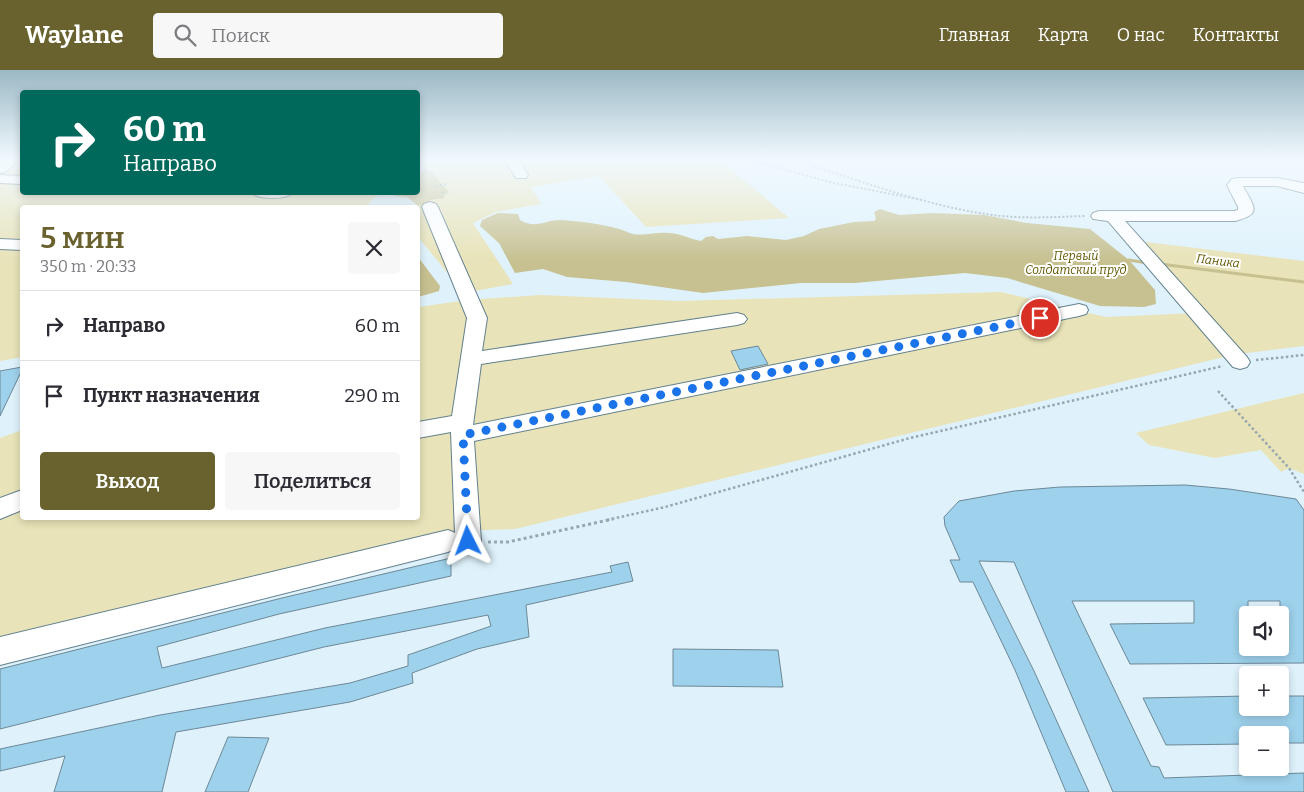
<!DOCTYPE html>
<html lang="ru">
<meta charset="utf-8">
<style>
body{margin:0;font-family:Bitter,serif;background:#f7f7f7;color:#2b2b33;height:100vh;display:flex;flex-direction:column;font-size:19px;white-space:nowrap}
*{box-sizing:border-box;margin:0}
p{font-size:16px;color:#7c7c81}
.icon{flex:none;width:28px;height:28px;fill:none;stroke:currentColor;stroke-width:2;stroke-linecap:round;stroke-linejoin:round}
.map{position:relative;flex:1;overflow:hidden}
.sheet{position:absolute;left:20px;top:135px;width:400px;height:315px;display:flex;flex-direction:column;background:#fff;border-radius:5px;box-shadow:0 2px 8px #0003}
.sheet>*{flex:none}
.top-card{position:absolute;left:20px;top:20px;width:400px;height:105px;border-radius:5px;box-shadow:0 2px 8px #0003;background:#00695c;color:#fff;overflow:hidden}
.fabs{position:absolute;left:1239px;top:536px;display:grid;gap:10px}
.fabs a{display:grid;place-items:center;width:50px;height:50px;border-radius:5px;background:#fff;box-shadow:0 2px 8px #0003;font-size:25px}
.pin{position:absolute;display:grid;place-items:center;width:42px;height:42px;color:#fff;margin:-21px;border:2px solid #fff;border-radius:50%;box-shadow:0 1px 5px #0007}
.me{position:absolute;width:55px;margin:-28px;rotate:357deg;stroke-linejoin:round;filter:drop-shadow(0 0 4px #0008)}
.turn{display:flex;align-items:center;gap:18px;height:105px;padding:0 20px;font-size:22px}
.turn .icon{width:65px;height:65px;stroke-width:2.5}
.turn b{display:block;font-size:35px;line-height:42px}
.round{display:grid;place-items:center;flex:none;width:52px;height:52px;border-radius:5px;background:#f7f7f7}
.overview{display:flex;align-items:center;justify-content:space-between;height:85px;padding:0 20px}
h1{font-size:30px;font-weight:600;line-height:38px;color:#69622f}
.button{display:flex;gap:10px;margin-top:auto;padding:10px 20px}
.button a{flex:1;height:58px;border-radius:5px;background:#69622f;color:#fff;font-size:20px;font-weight:600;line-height:58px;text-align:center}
.button a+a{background:#f7f7f7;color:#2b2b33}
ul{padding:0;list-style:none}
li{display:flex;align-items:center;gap:15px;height:70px;padding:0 20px;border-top:1px solid #e1e1e2}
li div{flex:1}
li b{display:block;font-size:19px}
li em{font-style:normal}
header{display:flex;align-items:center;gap:30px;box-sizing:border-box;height:70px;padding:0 25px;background:#69622f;color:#fff}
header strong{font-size:24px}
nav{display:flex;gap:28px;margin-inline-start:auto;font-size:18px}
.search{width:350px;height:45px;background:#f7f7f7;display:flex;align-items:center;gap:12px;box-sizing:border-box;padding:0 18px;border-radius:5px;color:#7c7c81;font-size:19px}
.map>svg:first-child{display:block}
.green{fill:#e8e3b8}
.water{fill:#c7c191}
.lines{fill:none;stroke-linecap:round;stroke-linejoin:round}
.stream{stroke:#c7c191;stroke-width:3}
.building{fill:#9ed1eb;stroke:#6c8897;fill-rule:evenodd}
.minor-casing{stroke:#63808e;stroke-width:2}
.path-far2{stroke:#97a7b0;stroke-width:2;stroke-dasharray:2 2;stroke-linecap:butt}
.path-far1{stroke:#97a7b0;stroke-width:2.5;stroke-dasharray:2.5 2.5;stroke-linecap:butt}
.path{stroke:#97a7b0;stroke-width:3;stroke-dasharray:3 3;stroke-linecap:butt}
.minor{fill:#fff;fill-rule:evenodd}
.route{stroke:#1a73e8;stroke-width:9;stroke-dasharray:0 16.2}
.labels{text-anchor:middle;stroke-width:4;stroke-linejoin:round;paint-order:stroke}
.far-water-label{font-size:12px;font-style:italic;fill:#615700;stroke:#fff}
</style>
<header>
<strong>Waylane</strong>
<div class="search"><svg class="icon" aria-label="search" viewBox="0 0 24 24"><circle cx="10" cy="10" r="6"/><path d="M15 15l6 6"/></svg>Поиск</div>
<nav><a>Главная</a><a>Карта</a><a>О нас</a><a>Контакты</a></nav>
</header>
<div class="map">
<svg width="1304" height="722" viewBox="0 0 1304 722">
<rect width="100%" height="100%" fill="#dff2fc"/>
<!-- green -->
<g class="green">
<polygon points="0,90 22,90 22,122 380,123 364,138 22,138 22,287 0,291"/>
<polygon points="425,90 720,90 789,148 646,157 599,106 531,117 541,134 496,142 473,153 513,214 464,223 418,167 417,138"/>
<polygon points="1138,171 1304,191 1304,276 1238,284"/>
<polygon points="1001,222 1106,247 1196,243 1228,286 515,459 451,461 0,572 0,368 22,360 22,448 418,448 418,237 468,230 541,225 679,231"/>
<polygon points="1304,323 1304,404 1289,398 1281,402 1261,380 1215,388 1149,375 1136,363"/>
</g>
<!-- water -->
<g class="water">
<path d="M424 100 432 101C437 110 444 115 449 123L443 125 445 128 430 130 423 135H417L407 127 395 126 392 123 418 122V104Z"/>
<path d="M880 139 899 145 933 143 984 145 1027 153 1090 159 1129 190 1155 220 1156 234 1144 237 1100 236 1007 208 965 203 855 213H801L703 223 626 212 567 207 543 199 515 203 499 173 480 156 482 150 498 143 518 144 520 150C537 160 546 149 561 150 578 151 603 154 619 159 624 160 628 163 633 164 646 166 656 162 668 163 680 163 689 169 701 171L706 167 713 166 718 169 747 166 786 170 804 166 819 159 854 152 874 151 876 149 874 142Z"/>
<polygon points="418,187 440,216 439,221 418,227"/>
</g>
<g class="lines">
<!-- stream -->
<g class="stream">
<polyline points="1129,190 1147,193"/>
<polyline points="1160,194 1304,212"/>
</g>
</g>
<!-- building -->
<g class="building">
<polygon points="758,276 768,294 740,300 731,281"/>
<polygon points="22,297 22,300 0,346 0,301"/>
<path d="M1185 415 1229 419 1296 429 1304 440V593L1130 594 1110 554 1194 553V531H1072L1151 696 1159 697 1164 708 1304 703V722H1113L1014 492 979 491 1034 601 1089 722H1066L1015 600 973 512H960L950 490H960L945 456 944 447 959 431 1014 421 1060 417ZM1248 531H1280V578H1248Z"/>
<polygon points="451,488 451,506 279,544 157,577 162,598 325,558 612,502 610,496 628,492 633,511 526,535 529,567 477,579 412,603 413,613 350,632 176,662 162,722 54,722 65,686 0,701 0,679 160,645 350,613 408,596 408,585 491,556 488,545 324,577 0,659 0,599 282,528"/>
<polygon points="673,579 778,580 783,617 673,616"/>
<polygon points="1248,626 1248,638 1280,638 1280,626 1304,626 1304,673 1280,673 1280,665 1248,665 1248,674 1166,675 1143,628"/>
<polygon points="228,667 269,668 248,722 205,722"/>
</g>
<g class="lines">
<!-- minor casing -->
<g class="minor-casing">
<g id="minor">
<polygon points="3,90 19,90 5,102 0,103 0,92"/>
<polygon points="505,90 519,90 528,105 526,108 516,108"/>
<polygon points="0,105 22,106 22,114 0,113"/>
<path d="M1237 108H1277L1304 113V123L1277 116H1243C1254 137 1263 144 1235 151H1125L1247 287 1250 292 1247 297 1240 299 1233 297 1108 151 1093 149 1091 146 1093 143 1099 141H1234L1238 140V137L1227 115 1232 109Z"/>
<path d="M251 122H294C288 130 257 130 251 122Z"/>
<polygon points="430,132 436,134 438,137 487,248 482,281 737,243 744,245 747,249 744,253 737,255 481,294 473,355 1079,234 1086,236 1088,240 1086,244 1079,246 474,371 481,471 477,479 468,482 458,477 448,482 0,595 0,567 448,460 455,463 451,362 418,368 418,352 452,346 467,248 422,137 424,134"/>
<polygon points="0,169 22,170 22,180 0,179"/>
<polygon points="22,420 22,440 0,449 0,428"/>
</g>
</g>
<!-- path-far2 -->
<g class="path-far2">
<polyline points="748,90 834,113 922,130"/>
<path d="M808 90 815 97C873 115 932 137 993 145 1023 149 1054 147 1085 146"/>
<polyline points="425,99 425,103"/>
<polyline points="436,116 447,114"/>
<polyline points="442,122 445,125"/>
</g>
<!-- path-far1 -->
<g class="path-far1">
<polyline points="1256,290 1304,285"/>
<polyline points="1218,321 1289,398 1304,422"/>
<polyline points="607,450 665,437 910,368 1223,296"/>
</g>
<!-- path -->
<polyline class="path" points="488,472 508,472 613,449"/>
<!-- minor -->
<use href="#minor" class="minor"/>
</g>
<!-- sky -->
<linearGradient id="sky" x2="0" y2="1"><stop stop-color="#9bb9c5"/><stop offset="0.47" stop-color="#f1f9fe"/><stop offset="1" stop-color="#f1f9fe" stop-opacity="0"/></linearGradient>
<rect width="1304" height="191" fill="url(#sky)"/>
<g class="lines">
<!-- route -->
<polyline class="route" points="468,471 463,365 1040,248"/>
</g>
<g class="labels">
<!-- far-water labels -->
<g class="far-water-label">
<text x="1076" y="190">Первый<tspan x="1076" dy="14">Солдатский пруд</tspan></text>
<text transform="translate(1218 191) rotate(7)" y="4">Паника</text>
</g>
</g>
</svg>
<div class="fabs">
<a><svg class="icon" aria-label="sound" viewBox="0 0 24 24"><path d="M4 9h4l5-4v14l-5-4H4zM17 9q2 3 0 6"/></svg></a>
<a>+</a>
<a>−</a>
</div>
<div class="pin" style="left:1040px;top:248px;background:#d93025"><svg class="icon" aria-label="arrive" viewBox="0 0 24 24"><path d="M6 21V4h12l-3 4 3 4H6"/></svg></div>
<svg class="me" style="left:468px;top:471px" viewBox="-20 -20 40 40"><path d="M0-17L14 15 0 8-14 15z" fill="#1a73e8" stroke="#fff" stroke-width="4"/></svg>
<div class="top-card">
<div class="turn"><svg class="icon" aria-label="right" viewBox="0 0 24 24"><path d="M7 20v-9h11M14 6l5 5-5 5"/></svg><div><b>60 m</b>Направо</div></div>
</div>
<section class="sheet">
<div class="overview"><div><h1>5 мин</h1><p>350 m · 20:33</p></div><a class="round"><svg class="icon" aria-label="close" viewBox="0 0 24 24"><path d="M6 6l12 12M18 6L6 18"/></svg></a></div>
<ul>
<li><svg class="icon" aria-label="right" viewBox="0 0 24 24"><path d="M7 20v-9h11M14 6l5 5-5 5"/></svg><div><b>Направо</b></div><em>60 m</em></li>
<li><svg class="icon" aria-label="arrive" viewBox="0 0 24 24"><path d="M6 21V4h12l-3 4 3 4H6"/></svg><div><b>Пункт назначения</b></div><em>290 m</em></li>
</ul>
<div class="button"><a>Выход</a><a>Поделиться</a></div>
</section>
</div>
